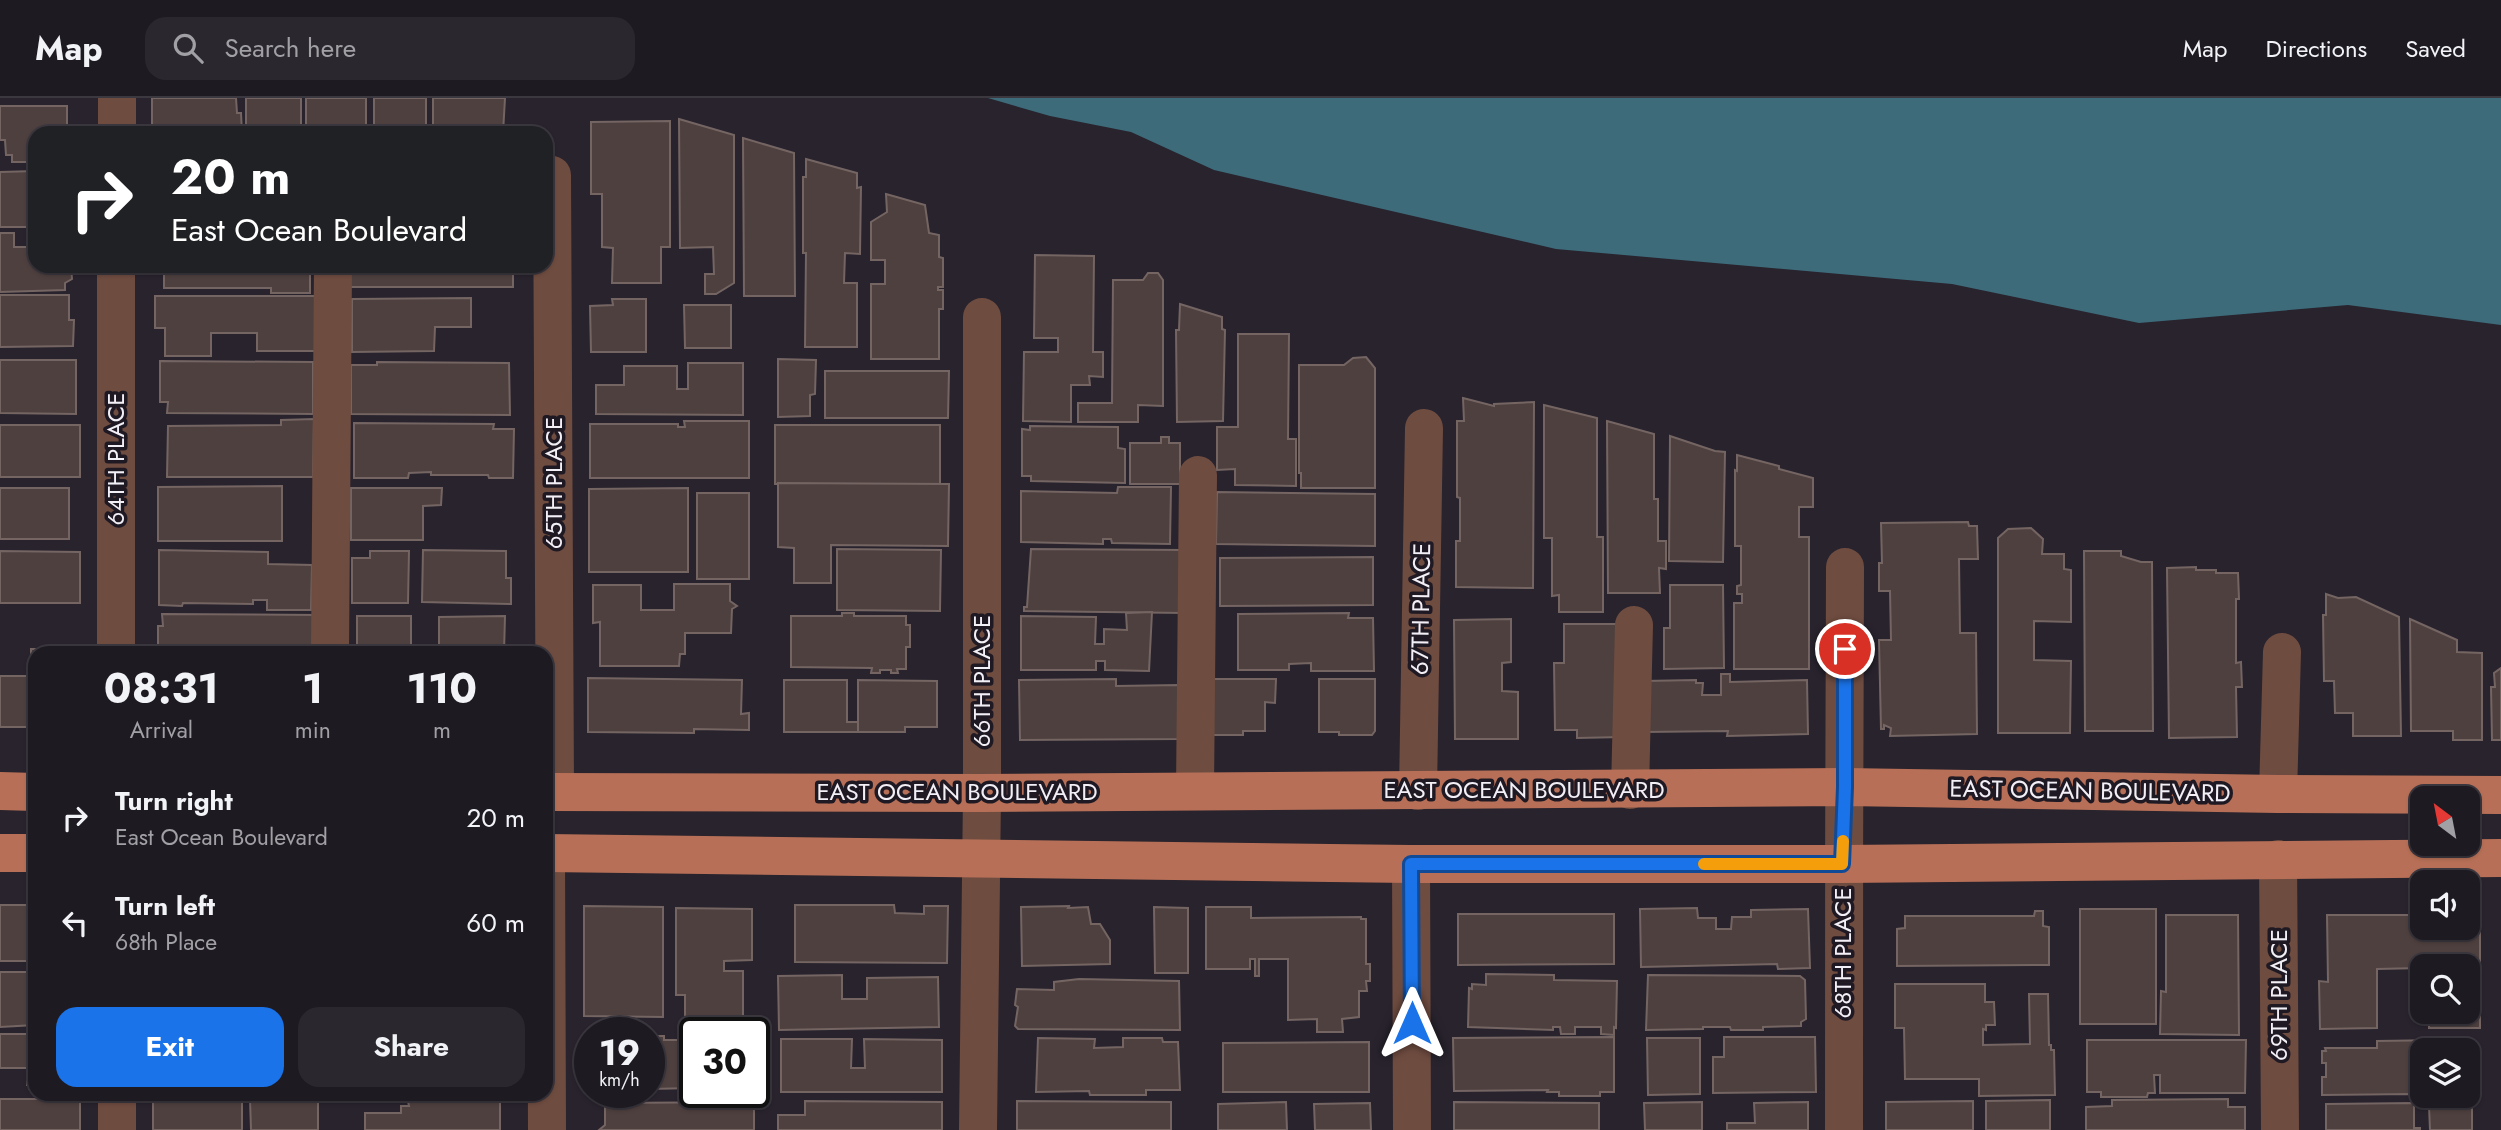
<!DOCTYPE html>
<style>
body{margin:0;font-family:Jost,sans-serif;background:#2b272f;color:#f1f3f6;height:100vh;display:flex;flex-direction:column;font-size:26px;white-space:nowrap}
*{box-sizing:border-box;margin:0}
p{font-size:23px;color:#a1a1a5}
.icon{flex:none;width:38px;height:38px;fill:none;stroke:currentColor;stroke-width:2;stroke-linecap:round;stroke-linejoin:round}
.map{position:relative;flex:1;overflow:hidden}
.sheet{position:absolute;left:28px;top:548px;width:525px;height:455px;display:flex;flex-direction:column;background:#1e1a22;border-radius:21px;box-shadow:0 2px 5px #0004,0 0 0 2px #3c3840}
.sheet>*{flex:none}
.banner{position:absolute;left:28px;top:28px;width:525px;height:147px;border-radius:21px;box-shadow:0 2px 5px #0004,0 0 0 2px #3c3840;background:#202124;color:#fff;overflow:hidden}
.needle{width:46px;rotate:328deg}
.fabs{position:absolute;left:2410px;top:688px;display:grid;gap:14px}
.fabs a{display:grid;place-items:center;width:70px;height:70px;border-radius:14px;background:#1e1a22;box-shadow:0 2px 5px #0004,0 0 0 2px #3c3840;font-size:35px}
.speed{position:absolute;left:574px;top:919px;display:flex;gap:14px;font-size:35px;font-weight:700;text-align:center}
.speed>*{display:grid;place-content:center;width:91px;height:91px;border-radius:50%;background:#1e1a22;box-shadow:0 2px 5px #0004,0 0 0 2px #3c3840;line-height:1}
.speed small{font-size:18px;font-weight:400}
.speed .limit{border:4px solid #111;border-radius:10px;background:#fff;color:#111}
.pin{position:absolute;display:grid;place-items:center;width:60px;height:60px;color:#fff;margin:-30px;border:4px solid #fff;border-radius:50%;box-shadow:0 2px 7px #0007}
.me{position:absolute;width:77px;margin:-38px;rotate:0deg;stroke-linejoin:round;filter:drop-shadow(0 0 5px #0008)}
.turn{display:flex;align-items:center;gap:24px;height:147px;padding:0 28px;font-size:32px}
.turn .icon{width:91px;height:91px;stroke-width:2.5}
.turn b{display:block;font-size:49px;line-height:60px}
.eta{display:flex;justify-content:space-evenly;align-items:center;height:119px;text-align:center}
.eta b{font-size:42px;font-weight:700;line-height:49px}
.button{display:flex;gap:14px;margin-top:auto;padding:14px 28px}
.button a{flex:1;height:80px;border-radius:21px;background:#1a73e8;color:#fff;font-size:28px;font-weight:700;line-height:80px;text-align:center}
.button a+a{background:#2b272f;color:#f1f3f6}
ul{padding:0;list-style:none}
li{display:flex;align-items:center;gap:21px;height:105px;padding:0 28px}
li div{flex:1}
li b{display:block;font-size:26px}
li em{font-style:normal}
header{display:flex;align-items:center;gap:42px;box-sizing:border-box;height:98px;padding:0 35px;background:#1e1a22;border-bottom:2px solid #3c3840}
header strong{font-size:33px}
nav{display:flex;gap:38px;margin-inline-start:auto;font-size:24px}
.search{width:490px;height:63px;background:#2b272f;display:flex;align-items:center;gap:18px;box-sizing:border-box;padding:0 24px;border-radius:21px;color:#a1a1a5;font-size:26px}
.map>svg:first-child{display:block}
.water{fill:#3d6b7a}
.building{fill:#4e403e;stroke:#746563;stroke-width:2}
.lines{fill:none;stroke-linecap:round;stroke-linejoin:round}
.minor{stroke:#6f4c40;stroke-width:38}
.major{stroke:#b77057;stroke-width:38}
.route-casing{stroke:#114b97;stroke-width:18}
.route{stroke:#1a73e8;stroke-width:12}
.slow{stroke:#f59e0b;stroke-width:12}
.labels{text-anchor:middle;stroke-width:7;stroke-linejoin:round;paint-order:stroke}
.street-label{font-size:24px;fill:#f3eff6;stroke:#1f1923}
</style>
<header>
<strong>Map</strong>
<div class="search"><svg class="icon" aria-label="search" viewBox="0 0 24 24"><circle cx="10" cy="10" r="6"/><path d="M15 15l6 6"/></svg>Search here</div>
<nav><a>Map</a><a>Directions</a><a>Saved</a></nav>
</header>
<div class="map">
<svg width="2501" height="1032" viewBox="0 0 2501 1032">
<rect width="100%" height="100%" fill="#28232d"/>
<!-- water -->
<polygon class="water" points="988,0 2501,0 2501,227 2348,207 2139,225 1952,186 1556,151 1214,72 1131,34 1050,18"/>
<!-- building -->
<g class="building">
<polygon points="152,0 236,0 237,15 241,15 242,35 152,35"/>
<rect x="246" y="0" width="55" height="35"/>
<rect x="306" y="0" width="60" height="35"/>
<rect x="374" y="0" width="52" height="35"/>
<polygon points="433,0 505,0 503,35 433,35"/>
<polygon points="0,8 67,8 67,35 35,35 35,64 12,64 12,57 6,57 5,42 0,42"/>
<polygon points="679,21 734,37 734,185 716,196 705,196 705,176 714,176 713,149 680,150"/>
<polygon points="670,23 670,149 661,149 661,185 612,185 613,150 602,149 602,96 591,96 591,24"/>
<polygon points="743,40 794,55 795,198 744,198"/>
<polygon points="806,61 857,75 857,90 861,89 860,156 845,155 844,185 857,185 857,249 805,249 806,155 803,155 803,79 806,79"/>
<polygon points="35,73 35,129 0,129 0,74"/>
<polygon points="886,96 925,107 929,135 939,137 939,159 943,160 943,189 938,189 938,192 943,192 943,211 939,211 939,261 871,261 871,186 885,186 885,162 871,162 871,124 887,114"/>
<polygon points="0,135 14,135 14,149 35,149 35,168 71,168 72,181 65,185 65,192 0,194"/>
<polygon points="1035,157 1094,158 1093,254 1103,254 1103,279 1089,278 1090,287 1071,287 1071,324 1023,323 1024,254 1058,254 1058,240 1034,240"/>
<polygon points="164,168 310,168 310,195 271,195 271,190 164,190"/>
<rect x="347" y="168" width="166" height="21"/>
<polygon points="1148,175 1158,175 1163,182 1163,308 1138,307 1138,324 1078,324 1078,305 1112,305 1113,182 1143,182"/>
<polygon points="0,197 69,197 69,222 74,222 73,248 0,249"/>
<polygon points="155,198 318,198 318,253 257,253 257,235 211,235 211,258 165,258 165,230 155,230"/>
<polygon points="471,200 471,229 435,229 434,253 352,254 352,201"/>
<polygon points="612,201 646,201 646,254 591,254 590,208 613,207"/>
<polygon points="1180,206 1222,219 1222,231 1225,232 1223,323 1177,324 1176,232 1179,232"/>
<polygon points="684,207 731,207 731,250 685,250"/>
<polygon points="1238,236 1289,236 1288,341 1296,341 1296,388 1235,387 1235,371 1217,372 1217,329 1238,329"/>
<polygon points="1366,259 1375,270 1375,390 1301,390 1301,375 1299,375 1299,267 1344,267 1353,260"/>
<polygon points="778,261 816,262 815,296 810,297 810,318 778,319"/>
<polygon points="0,262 76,262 76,316 0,315"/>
<polygon points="160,263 313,264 313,316 167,315 168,304 160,304"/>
<polygon points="377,264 509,265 510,317 351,316 351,267 377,267"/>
<polygon points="688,265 743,265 743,317 596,316 596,287 624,287 624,268 677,268 677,291 688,291"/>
<polygon points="825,273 949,273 948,320 825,320"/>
<polygon points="1463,300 1494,308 1494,306 1534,304 1533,490 1456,489 1456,443 1460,443 1460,400 1457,399 1457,323 1464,323"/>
<polygon points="1544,307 1597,320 1597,439 1603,439 1603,514 1559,514 1559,497 1552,498 1552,440 1544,440"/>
<polygon points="314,321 313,379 167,379 168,328 281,327 281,322"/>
<polygon points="684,323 749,323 749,380 590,380 590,326 678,326 678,329 685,329"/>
<polygon points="1607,323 1654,336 1654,401 1658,401 1658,443 1666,443 1666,471 1659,470 1660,495 1608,495"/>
<polygon points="354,325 494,326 493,331 514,331 513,380 489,380 488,377 431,377 431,374 409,375 408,380 354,380"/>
<rect x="0" y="327" width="80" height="52"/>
<rect x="775" y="327" width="165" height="59"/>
<polygon points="1030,328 1118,329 1118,350 1125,351 1125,385 1031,383 1031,378 1022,378 1022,331 1030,332"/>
<polygon points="1670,338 1715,353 1725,354 1723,464 1669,463"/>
<polygon points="1161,339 1169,339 1169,345 1180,345 1180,386 1130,386 1130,345 1161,345"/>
<polygon points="1737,357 1779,368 1779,371 1813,380 1813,409 1799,409 1799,439 1809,439 1809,571 1734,571 1734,505 1742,505 1742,496 1737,496 1737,488 1741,487 1741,448 1735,448 1735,372 1737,373"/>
<polygon points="778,385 949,386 948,448 831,447 831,485 794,485 794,450 778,449"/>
<polygon points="282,388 282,443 158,443 158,389"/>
<polygon points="1118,389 1171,389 1170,446 1112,445 1111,441 1103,441 1103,446 1021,444 1021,393 1117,395"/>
<rect x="0" y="390" width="69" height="51"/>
<polygon points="351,390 442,390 441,407 423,408 423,442 351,442"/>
<polygon points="688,390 688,474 589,474 589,391"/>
<polygon points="1217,394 1375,396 1375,448 1216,446"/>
<rect x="697" y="395" width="52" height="86"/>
<polygon points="1968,424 1969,428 1977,428 1978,461 1959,461 1960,535 1976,535 1977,636 1890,638 1891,630 1884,627 1884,631 1881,631 1879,542 1891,542 1890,493 1879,493 1879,465 1882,465 1881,425"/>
<polygon points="2031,430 2043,441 2042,456 2064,456 2064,471 2071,472 2071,524 2034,523 2034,562 2071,563 2070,635 1998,635 1998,440 2008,431"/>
<polygon points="837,451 941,452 940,513 837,512"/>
<polygon points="1031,451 1185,452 1184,515 1024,513 1024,509 1027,509"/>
<polygon points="159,452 268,454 268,466 312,467 311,512 267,512 267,502 253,502 253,506 183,505 182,508 159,507"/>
<polygon points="423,452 506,453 506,480 511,480 511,506 422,504"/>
<polygon points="0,453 80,454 80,505 0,505"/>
<polygon points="370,453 409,453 408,505 352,505 352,460 370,460"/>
<polygon points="2084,453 2121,453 2121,458 2141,464 2152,464 2153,633 2085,633"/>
<polygon points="1373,459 1373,507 1220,508 1220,460"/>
<polygon points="2196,469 2196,472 2216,472 2216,475 2238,475 2239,501 2236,501 2236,565 2241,564 2242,589 2236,589 2237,639 2169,640 2167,470"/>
<polygon points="674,486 730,486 730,503 737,508 732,511 731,535 685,535 685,556 680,556 679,568 600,568 600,524 593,525 593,487 641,487 641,512 674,512"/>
<polygon points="1670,487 1723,487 1724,570 1664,571 1664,530 1670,530"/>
<polygon points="2326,496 2338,500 2356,499 2399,519 2401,638 2353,638 2353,615 2335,615 2334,583 2324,583 2323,517 2326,517"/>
<polygon points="1152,514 1149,573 1105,572 1105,563 1096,563 1096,572 1021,572 1021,518 1096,519 1095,546 1104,546 1104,531 1127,532 1126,515"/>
<polygon points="842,515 854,515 854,518 906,518 906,527 910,527 910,549 906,549 906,571 897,571 898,575 891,575 891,572 880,572 880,575 871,575 872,570 791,569 791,518 842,518"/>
<polygon points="1349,515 1348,520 1373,520 1374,573 1311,573 1311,565 1289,566 1289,572 1238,572 1238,516"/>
<polygon points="162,516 319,517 319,555 158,555 158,528 163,528"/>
<rect x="357" y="518" width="54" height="37"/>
<polygon points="505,518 504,555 439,555 439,519"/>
<polygon points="1511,521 1511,564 1502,565 1502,593 1518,594 1518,641 1455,641 1454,522"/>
<polygon points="2410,521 2457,542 2457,554 2482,555 2482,642 2453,642 2453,633 2411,633"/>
<polygon points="1564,526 1624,526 1623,639 1577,640 1577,632 1555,632 1554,565 1564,565"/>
<polygon points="31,551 68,551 68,555 35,555 35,629 0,629 0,578 31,578"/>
<polygon points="2501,570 2501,642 2492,642 2491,589 2495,589 2494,575"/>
<polygon points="1721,576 1730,576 1730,584 1807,582 1808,636 1727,638 1728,633 1645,634 1644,583 1696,582 1696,585 1703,585 1702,597 1721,597"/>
<polygon points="588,580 742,582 741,616 749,615 749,632 694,631 694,635 588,634"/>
<polygon points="1116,581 1116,588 1179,587 1179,641 1020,642 1019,582"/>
<polygon points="1209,581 1276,581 1275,605 1265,604 1265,633 1243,633 1243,637 1212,637"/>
<polygon points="1319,581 1375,581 1375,633 1372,637 1339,637 1339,634 1319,634"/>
<polygon points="784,582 847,582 847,624 858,624 858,634 784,634"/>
<polygon points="858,582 937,583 937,629 905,629 905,634 858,634"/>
<polygon points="0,807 30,807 30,817 35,817 35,863 0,863"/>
<polygon points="795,807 894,807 895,815 924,816 924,808 948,808 947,865 795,864"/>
<polygon points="584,808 663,809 663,919 584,918"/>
<polygon points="1069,808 1068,810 1088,809 1091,826 1100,826 1110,842 1110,866 1022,868 1021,809"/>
<polygon points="1154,809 1188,810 1188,875 1155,875"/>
<polygon points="1206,809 1251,809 1251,820 1361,819 1361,821 1366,821 1366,866 1370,866 1370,883 1366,883 1367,893 1359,893 1359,919 1342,921 1343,934 1317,934 1317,921 1288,922 1288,861 1259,861 1259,878 1255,878 1255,861 1250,861 1250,871 1206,871"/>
<polygon points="676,810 752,811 752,862 724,863 724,873 743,873 743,921 685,921 685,897 676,897"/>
<polygon points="1697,810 1698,820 1716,820 1716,831 1731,831 1732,819 1751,819 1751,812 1808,811 1810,870 1778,871 1777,866 1641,869 1640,811"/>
<rect x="2080" y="811" width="76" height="115"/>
<polygon points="2035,813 2043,813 2043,828 2049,829 2049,867 1897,868 1897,831 1905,830 1905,818 2034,818"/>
<polygon points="1458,816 1614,816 1614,866 1458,867"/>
<polygon points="2468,816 2480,816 2480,930 2429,930 2429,914 2468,914 2468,868 2422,868 2422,870 2377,871 2377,930 2320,931 2319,883 2328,884 2327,817 2422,817 2422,830 2468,830"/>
<polygon points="2166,817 2238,817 2239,937 2160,936 2161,893 2166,894"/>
<polygon points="0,874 35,874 35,927 0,929"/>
<polygon points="1486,876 1554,877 1554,882 1617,883 1616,930 1614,929 1614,937 1601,936 1601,929 1575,929 1575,936 1561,936 1560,929 1553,929 1553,932 1468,929 1469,890 1472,891 1472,886 1486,887"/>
<polygon points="842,877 842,901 867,901 867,880 938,879 939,929 779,932 778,878"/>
<polygon points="1648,877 1800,878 1805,882 1806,921 1801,924 1801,928 1763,929 1763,932 1731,932 1730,929 1703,929 1703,931 1646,932"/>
<polygon points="1079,881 1179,883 1180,932 1018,931 1015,928 1018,909 1015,907 1017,891 1054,892 1054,884"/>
<polygon points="1895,886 1985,886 1985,904 1994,904 1995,927 1986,927 1986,932 1983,931 1983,947 2030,946 2029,896 2048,896 2049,947 2051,947 2051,952 2054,952 2055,997 1979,998 1979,981 1905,981 1904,930 1895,930"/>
<polygon points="586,935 590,935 590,994 608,994 600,994 600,997 588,997"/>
<polygon points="0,936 35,936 35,991 29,991 29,987 27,987 27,970 0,970"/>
<polygon points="649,938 664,938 664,942 695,942 695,990 649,991"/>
<polygon points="1614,939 1614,994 1600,994 1600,998 1559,998 1559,994 1547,994 1548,992 1454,993 1453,940"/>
<polygon points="1724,939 1815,939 1816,994 1713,995 1713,959 1724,959"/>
<polygon points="1038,940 1095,941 1094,950 1123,949 1123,940 1162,940 1163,944 1178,944 1180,992 1146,992 1146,997 1090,997 1089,993 1036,994"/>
<polygon points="1647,940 1700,940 1700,996 1648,997"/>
<polygon points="781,941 852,941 851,970 865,970 864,941 942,942 942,994 781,994"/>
<polygon points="2087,942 2246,942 2245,995 2160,995 2160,977 2154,977 2155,995 2148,995 2147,999 2101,999 2101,994 2087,994"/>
<polygon points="2442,942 2442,951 2463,952 2422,952 2422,998 2454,998 2455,1000 2413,1000 2413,996 2322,997 2322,979 2326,979 2326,965 2322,965 2322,953 2326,953 2325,950 2377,950 2377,943"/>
<polygon points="1369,944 1369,994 1223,994 1223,945"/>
<polygon points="153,1000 242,1001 242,1032 153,1032"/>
<polygon points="318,1000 318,1032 251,1032 250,1001"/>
<rect x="0" y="1001" width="80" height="31"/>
<polygon points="2228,1001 2228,1009 2245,1009 2245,1032 2086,1032 2086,1009 2112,1008 2112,1002"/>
<polygon points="2050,1002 2050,1032 1986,1032 1986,1003"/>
<polygon points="408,1003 500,1004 500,1032 365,1032 365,1015 401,1015 401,1008 409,1008"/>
<polygon points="805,1003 942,1004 942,1032 778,1032 778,1017 805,1017"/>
<polygon points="1017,1003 1171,1004 1171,1032 1017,1032"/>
<polygon points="1973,1003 1973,1032 1886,1032 1886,1004"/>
<polygon points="754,1004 754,1032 599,1032 605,1027 605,1005"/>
<polygon points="1286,1004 1287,1032 1218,1032 1218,1006"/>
<polygon points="1454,1004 1599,1005 1599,1032 1454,1032"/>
<polygon points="1702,1004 1702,1032 1645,1032 1644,1005"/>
<polygon points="1808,1004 1808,1032 1727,1032 1727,1025 1755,1025 1754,1005"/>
<polygon points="1370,1005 1371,1032 1315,1032 1314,1006"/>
<polygon points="2414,1005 2414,1030 2420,1030 2420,1032 2326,1032 2326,1006"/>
<polygon points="2472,1007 2472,1032 2430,1032 2429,1008"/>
</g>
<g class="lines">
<!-- minor -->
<g class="minor">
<polyline points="117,35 117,0"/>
<polyline points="552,77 555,694"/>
<polyline points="116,555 116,168"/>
<polyline points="330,555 333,168"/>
<polyline points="1195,692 1198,377"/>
<polyline points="1630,692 1634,527"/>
<polyline points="1418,693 1424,330"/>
<polyline points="2278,696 2282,554"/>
<polyline points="546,755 547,1032"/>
<polyline points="2278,761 2280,1032"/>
<polyline points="1411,766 1412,1032"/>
<polyline points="117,996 117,1032"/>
<polyline points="978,1032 982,695 982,219"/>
<path d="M1844 1032C1843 844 1845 657 1845 469"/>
</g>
<!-- major -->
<g class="major">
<polyline points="0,693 35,694"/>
<polyline points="546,694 982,695 1845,689 2278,696 2501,697"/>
<polyline points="0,755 35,755"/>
<polyline points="546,755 1411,766 1842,766 2501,760"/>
</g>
</g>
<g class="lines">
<!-- route casing -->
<g class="route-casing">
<polyline id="route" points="1412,925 1411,766 1842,766 1845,689 1845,551"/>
</g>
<!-- route -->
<use href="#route" class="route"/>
<!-- slow -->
<polyline class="slow" points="1704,766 1842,766 1843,743"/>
</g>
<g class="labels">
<!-- street labels -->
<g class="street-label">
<text transform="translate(116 361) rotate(-90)" y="8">64TH PLACE</text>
<text transform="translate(554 385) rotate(-90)" y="8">65TH PLACE</text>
<text transform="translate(1421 511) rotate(-89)" y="8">67TH PLACE</text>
<text transform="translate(982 583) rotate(-90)" y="8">66TH PLACE</text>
<text x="1524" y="700">EAST OCEAN BOULEVARD</text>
<text transform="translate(2090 693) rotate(1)" y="8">EAST OCEAN BOULEVARD</text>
<text x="957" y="702">EAST OCEAN BOULEVARD</text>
<text transform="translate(1843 855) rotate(-90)" y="8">68TH PLACE</text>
<text transform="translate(2279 897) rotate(-90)" y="8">69TH PLACE</text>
</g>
</g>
</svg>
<div class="fabs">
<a><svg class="needle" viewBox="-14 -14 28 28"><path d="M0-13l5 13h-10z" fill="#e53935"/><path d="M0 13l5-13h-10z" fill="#a1a1a5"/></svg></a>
<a><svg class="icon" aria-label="sound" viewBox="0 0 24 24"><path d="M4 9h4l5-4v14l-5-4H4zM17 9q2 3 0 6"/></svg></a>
<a><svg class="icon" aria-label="search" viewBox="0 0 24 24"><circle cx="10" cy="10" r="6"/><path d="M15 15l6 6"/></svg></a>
<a><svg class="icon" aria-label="layers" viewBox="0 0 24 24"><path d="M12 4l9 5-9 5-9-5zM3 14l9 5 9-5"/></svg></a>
</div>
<div class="speed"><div>19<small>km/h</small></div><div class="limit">30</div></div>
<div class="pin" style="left:1845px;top:551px;background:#d93025"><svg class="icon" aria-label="arrive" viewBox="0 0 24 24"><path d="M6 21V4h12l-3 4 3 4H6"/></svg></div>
<svg class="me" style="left:1412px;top:925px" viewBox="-20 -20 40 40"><path d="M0-17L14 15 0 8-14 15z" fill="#1a73e8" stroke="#fff" stroke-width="4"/></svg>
<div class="banner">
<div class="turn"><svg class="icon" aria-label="right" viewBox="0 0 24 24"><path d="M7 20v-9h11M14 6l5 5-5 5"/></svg><div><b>20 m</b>East Ocean Boulevard</div></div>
</div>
<section class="sheet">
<div class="eta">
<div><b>08:31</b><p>Arrival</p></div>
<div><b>1</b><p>min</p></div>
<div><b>110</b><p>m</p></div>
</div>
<ul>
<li><svg class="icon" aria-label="right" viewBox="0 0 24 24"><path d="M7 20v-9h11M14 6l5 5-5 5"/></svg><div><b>Turn right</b><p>East Ocean Boulevard</p></div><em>20 m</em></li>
<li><svg class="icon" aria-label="left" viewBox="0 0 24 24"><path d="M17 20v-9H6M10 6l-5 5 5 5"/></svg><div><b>Turn left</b><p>68th Place</p></div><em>60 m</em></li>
</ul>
<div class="button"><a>Exit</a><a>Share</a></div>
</section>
</div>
